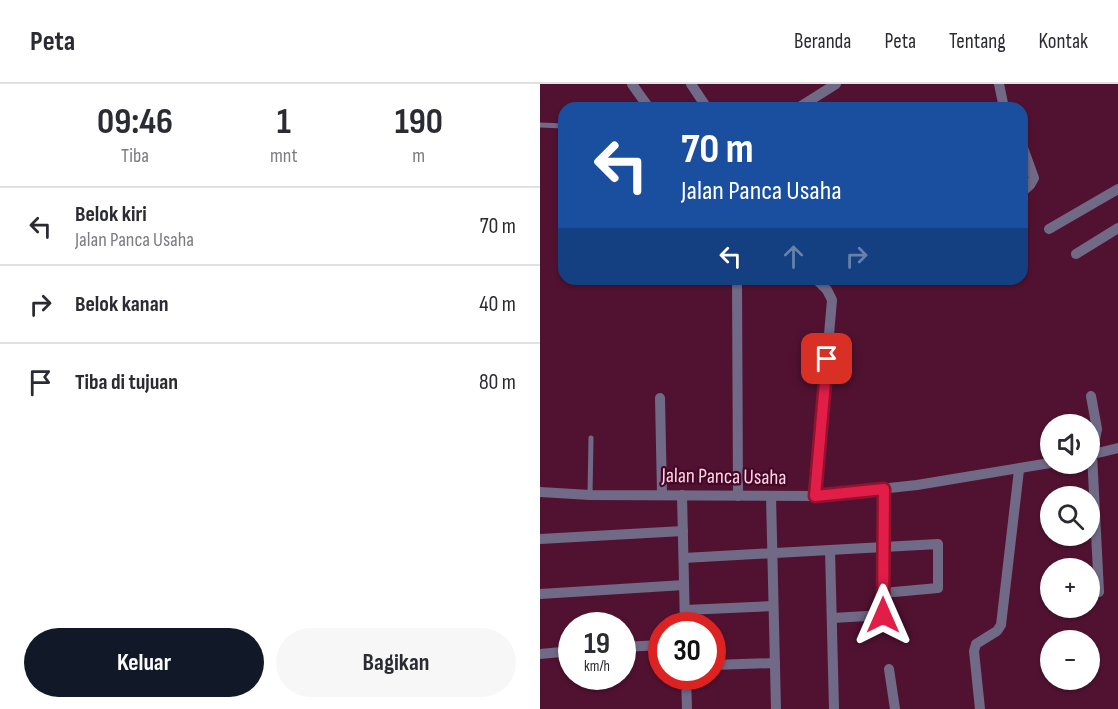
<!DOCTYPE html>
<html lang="id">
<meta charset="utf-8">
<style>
body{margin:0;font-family:"Sofia Sans Condensed",sans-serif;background:#f7f7f7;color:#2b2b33;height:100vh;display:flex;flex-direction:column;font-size:22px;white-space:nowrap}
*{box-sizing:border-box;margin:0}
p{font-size:20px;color:#7c7c81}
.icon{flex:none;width:33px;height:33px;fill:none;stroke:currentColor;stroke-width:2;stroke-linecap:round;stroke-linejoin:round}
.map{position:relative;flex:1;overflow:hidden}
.details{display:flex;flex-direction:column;background:#fff;width:540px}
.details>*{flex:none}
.top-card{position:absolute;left:18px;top:18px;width:470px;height:183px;border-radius:18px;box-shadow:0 2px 4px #0004;background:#1a4fa0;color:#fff;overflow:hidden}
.buttons{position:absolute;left:500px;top:330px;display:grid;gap:12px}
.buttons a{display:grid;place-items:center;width:60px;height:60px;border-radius:50%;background:#fff;box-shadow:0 2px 4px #0004;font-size:30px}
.speed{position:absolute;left:18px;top:528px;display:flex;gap:12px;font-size:30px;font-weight:700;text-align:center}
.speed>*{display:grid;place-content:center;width:78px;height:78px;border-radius:50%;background:#fff;box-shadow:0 2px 4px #0004;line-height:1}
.speed small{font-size:15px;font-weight:400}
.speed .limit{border:9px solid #d22;background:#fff;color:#111}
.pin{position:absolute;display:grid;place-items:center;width:51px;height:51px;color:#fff;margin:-26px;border-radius:12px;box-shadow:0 3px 9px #0006}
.me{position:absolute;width:66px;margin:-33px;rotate:0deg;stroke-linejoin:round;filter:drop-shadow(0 0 4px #0008)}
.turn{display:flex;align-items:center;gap:21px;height:126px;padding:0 24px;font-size:27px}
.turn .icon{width:78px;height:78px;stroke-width:2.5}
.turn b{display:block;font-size:42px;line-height:51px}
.lanes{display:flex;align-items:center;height:57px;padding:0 24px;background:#0003;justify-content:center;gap:30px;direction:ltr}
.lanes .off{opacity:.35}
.eta{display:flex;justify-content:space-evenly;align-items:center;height:102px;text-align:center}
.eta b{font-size:36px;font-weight:700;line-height:42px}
.button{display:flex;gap:12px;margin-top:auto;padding:12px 24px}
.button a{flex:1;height:69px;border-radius:36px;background:#111827;color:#fff;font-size:24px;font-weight:700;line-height:69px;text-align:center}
.button a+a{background:#f7f7f7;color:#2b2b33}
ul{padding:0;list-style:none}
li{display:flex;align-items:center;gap:18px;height:78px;padding:0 24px;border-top:2px solid #e1e1e2}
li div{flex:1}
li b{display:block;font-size:22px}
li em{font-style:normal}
header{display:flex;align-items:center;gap:36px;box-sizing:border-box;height:84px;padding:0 30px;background:#fff;border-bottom:2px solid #e1e1e2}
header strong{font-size:28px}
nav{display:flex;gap:33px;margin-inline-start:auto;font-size:21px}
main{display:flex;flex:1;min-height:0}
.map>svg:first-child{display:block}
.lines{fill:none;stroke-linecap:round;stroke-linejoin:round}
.service{stroke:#716a87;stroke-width:5}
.minor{stroke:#716a87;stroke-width:10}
.route-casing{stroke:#92132f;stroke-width:15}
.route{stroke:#e11d48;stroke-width:10}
.labels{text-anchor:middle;stroke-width:4.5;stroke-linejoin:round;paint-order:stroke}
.street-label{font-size:21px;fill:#fdd4e2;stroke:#450627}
</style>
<header>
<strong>Peta</strong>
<nav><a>Beranda</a><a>Peta</a><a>Tentang</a><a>Kontak</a></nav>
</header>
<main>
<section class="details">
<div class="eta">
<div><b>09:46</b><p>Tiba</p></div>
<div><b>1</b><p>mnt</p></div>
<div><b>190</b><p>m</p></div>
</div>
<ul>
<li><svg class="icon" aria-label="left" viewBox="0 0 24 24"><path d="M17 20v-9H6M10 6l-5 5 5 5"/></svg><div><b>Belok kiri</b><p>Jalan Panca Usaha</p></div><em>70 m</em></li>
<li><svg class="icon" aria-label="right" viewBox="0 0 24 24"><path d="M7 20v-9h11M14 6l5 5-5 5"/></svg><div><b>Belok kanan</b></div><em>40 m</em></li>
<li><svg class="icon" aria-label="arrive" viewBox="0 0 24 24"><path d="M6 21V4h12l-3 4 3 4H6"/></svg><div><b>Tiba di tujuan</b></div><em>80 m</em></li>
</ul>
<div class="button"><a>Keluar</a><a>Bagikan</a></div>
</section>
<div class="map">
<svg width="578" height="625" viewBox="0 0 578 625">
<rect width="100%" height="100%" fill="#511231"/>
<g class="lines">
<!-- service -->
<g class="service">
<polyline points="0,41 24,42"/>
<polyline points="50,411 51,354"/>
</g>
<!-- minor -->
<g class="minor">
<polyline points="92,0 109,24"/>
<polyline points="151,0 167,24"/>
<polyline points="459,0 464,24"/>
<polyline points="258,24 296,0"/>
<polyline points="482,61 494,94 490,101 482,108"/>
<polyline points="509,145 578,105"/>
<polyline points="536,170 578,144"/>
<polyline points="197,195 198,412"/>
<polyline points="551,312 557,345 552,370 559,508"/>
<polyline points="120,314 122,410"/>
<polyline points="549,371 578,364"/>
<polyline points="0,408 50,411 275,412 377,401 510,379"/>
<polyline points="142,411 145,542"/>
<polyline points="231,412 236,625"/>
<polyline points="275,412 292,216 287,206 276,195"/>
<polyline points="0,455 143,447"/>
<polyline points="290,466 294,625"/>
<polyline points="144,474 398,460 398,504 343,509"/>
<polyline points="0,510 144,501"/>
<polyline points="145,526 233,522"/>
<polyline points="293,534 343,531 344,405"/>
<polyline points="82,563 122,561"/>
<polyline points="0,570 32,567"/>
<polyline points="172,581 235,579"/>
<polyline points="349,585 355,625"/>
<polyline points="146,592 147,625"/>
<polyline points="440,625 434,567 436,560 457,547 461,541 479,386"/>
</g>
</g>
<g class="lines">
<!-- route casing -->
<g class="route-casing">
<polyline id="route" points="287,275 275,412 344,405 343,531"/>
</g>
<!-- route -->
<use href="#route" class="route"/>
</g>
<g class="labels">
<!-- street labels -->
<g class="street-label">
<text transform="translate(184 392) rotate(1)" y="7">Jalan Panca Usaha</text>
</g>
</g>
</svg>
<div class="buttons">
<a><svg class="icon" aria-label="sound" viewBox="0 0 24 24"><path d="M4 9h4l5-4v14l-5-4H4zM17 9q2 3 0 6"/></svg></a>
<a><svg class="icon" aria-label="search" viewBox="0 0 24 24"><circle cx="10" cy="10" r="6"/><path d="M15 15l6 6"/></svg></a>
<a>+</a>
<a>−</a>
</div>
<div class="speed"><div>19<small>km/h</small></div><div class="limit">30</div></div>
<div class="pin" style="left:287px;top:275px;background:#d93025"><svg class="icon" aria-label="arrive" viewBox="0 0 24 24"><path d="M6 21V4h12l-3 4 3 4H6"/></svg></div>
<svg class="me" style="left:343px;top:531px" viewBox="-20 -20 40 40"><path d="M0-17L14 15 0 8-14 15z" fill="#e11d48" stroke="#fff" stroke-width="4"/></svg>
<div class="top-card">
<div class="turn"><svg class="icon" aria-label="left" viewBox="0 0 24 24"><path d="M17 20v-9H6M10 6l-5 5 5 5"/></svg><div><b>70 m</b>Jalan Panca Usaha</div></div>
<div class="lanes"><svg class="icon" aria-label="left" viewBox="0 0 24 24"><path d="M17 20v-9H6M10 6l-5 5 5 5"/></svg><svg class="icon off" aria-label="ahead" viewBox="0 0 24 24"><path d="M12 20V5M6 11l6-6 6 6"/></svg><svg class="icon off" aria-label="right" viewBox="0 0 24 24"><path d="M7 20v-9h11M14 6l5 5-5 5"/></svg></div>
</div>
</div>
</main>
